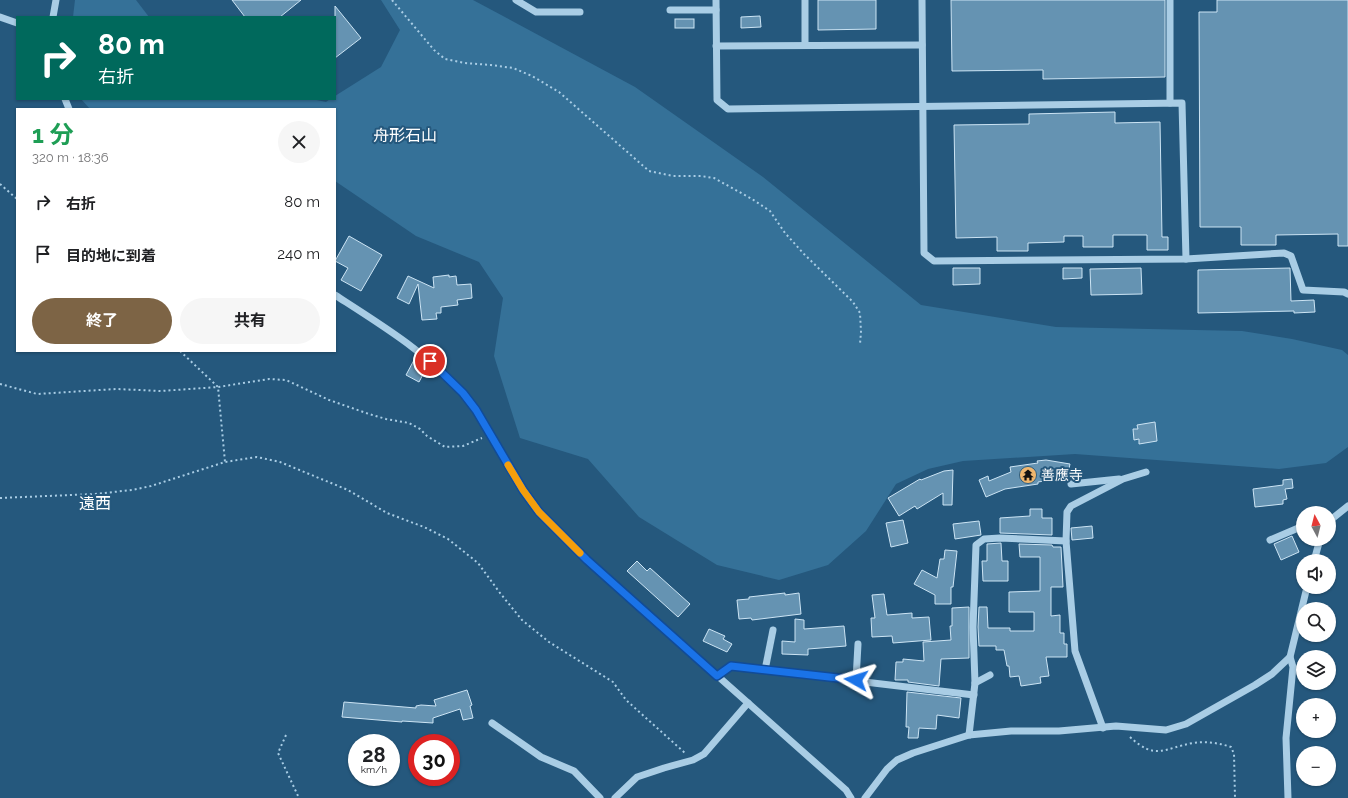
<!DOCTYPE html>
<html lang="ja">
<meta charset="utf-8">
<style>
body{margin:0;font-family:Raleway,"Noto Sans JP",sans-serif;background:#f6f6f6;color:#202124;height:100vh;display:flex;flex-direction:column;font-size:15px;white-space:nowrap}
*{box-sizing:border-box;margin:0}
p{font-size:13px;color:#757577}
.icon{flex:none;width:22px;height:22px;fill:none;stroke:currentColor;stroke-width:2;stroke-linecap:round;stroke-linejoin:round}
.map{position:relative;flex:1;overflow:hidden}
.panel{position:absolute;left:16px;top:108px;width:320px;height:244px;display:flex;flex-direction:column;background:#fff;border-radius:0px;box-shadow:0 1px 3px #0004}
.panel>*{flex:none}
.top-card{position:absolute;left:16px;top:16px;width:320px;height:84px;border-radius:0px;box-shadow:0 1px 3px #0004;background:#00695c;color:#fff;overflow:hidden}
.needle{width:26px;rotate:353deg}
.controls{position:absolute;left:1296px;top:506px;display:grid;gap:8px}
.controls a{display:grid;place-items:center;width:40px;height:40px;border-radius:50%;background:#fff;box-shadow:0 1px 3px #0004;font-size:20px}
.speed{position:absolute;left:348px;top:734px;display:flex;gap:8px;font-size:20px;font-weight:700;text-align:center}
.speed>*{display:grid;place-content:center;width:52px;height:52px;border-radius:50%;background:#fff;box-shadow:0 1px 3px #0004;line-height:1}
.speed small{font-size:10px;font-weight:400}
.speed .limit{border:6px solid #d22;background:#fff;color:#111}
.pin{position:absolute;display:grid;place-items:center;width:34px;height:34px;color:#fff;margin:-17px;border:2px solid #fff;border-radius:50%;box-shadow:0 1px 4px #0007}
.me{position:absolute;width:44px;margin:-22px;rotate:276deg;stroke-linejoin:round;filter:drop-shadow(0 0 3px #0008)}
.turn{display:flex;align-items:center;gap:14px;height:84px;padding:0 16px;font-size:18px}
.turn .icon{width:52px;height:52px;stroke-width:2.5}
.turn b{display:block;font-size:28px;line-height:34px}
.round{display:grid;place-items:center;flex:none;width:42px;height:42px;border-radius:21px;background:#f6f6f6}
.summary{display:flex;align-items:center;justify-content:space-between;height:68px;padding:0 16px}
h1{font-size:24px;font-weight:700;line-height:30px;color:#1e9e55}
.button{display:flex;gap:8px;margin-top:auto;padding:8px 16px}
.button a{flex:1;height:46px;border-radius:24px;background:#7d6445;color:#fff;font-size:16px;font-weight:700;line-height:46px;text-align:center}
.button a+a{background:#f6f6f6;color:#202124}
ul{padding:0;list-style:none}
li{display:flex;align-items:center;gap:12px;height:52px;padding:0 16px}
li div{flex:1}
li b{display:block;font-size:15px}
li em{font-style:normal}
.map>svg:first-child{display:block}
.green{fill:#357198}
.building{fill:#6593b2;stroke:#cce4f4}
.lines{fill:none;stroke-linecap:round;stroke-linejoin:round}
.path{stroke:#a9cde5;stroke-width:2;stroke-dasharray:2 3;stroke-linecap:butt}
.minor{stroke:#a9cde5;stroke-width:7}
.route-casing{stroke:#114b97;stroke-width:10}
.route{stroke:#1a73e8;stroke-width:7}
.slow{stroke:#f59e0b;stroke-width:7}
.labels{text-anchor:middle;stroke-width:4;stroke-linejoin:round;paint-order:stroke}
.poi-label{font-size:14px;fill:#fff;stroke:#25587d;text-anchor:start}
.quarter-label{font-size:16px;fill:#fff;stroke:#25587d}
</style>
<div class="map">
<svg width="1348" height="798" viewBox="0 0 1348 798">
<rect width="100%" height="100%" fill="#25587d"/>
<!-- green -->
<g class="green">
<polygon points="75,0 136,0 149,17 73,17"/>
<polygon points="381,0 473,0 635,87 763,177 921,305 1056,327 1242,331 1292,339 1342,350 1348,355 1348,447 1326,463 1279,469 1075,454 963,461 928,469 896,484 866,531 828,565 779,580 717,565 639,517 588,459 520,438 494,356 503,298 479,262 416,236 335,181 335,109 90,109 81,99 312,99 326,102 330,99 335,99 335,96 381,67 400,30"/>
</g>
<!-- building -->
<g class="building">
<polygon points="232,0 301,0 280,17 245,17"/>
<polygon points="818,0 876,0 876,29 818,30"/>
<polygon points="951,0 1165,0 1165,77 1043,79 1043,70 952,71"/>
<polygon points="1217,0 1348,0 1348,246 1338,246 1338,234 1276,235 1276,245 1241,245 1241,227 1200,227 1199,12 1217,12"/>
<polygon points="335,6 361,38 335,58"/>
<polygon points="760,16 761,27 741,28 741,17"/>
<rect x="675" y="19" width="19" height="9"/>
<polygon points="1115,112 1115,123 1160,122 1162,237 1168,237 1168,250 1147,250 1147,235 1113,235 1113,247 1083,247 1083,236 1064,236 1064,242 1028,243 1028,251 997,251 997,237 956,238 954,125 1029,124 1029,114"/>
<polygon points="349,236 382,255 361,291 341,280 348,268 335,261"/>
<polygon points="953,268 980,268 980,284 953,285"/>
<polygon points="1063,268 1082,268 1082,278 1063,279"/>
<polygon points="1141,268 1142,294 1091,295 1090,269"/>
<polygon points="1290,268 1291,301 1314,300 1315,312 1294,313 1294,311 1198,313 1198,270"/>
<polygon points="449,275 449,277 456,276 457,285 471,284 472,298 457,300 458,305 441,307 441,313 436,313 437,319 422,320 418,284 409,304 397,298 408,276 434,288 433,277"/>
<polygon points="414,360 427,367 419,382 406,375"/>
<polygon points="1155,422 1157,441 1139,444 1139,439 1134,440 1133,429 1138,429 1137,425"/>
<polygon points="1046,460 1070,464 1067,478 1050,474 1051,480 1038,482 1038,484 1005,489 986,497 979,480 988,476 989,481 1011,472 1010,467 1038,463 1037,461"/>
<polygon points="953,470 952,505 943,505 943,493 917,509 915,506 899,516 888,498 920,479 921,480 944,471"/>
<polygon points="1292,479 1293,488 1285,489 1287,499 1283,500 1283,504 1255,507 1253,489 1283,485 1283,480"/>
<polygon points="1030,509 1042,509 1042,518 1052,518 1052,535 1000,533 1000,518 1030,516"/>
<polygon points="903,520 908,543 891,547 886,523"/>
<polygon points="979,521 981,535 955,539 953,524"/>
<polygon points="1092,526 1093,538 1072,540 1071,528"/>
<polygon points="1292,536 1299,552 1281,560 1274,544"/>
<polygon points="1001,543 1002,561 1008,561 1008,581 983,581 982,561 987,561 987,544"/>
<polygon points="1019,544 1052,545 1053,547 1061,547 1063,587 1051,587 1051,616 1060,615 1060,633 1064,633 1064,644 1067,644 1067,657 1046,657 1049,676 1040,677 1041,683 1021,686 1019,676 1010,677 1009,666 1007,666 1004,650 996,650 996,646 979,646 978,627 979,607 987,607 988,628 1010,628 1010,631 1034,631 1034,612 1009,612 1009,592 1040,591 1040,557 1020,557"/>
<polygon points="945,550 957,551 953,587 951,587 951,604 935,604 935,595 914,584 922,570 937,578 940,559 944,559"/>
<polygon points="637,561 647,571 650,568 690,604 678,617 627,571"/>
<polygon points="785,593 785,595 799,593 801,614 752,620 751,618 739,619 737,600 749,599 749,597"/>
<polygon points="884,594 887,615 912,613 912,618 929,617 931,640 893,643 892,636 872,637 871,618 875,618 872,595"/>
<polygon points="969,607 969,658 941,659 939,686 908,682 908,680 895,680 896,662 903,662 903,659 924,661 923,642 951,640 950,626 952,626 952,608"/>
<polygon points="795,619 804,620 804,629 844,626 846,646 808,649 808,655 782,654 782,641 795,642"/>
<polygon points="709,629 725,636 723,639 732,644 727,652 703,641"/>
<polygon points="467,690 472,705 470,706 473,718 463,720 460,709 433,718 433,723 402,721 402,722 342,717 344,702 416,708 416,706 421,705 436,706 434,700"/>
<polygon points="907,692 961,698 959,718 937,715 936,729 919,728 918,738 908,738 909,727 906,727"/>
</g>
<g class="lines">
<!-- path -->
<g class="path">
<polyline points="392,0 434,50 445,59 465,63 491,65 513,68 532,76 559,92 649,171 673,176 701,176 714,178 752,199 770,211 785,233 804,254 853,302 860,313 861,332 860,344"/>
<polyline points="0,184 17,199"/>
<polyline points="180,351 218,387 225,462"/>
<polyline points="0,384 37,394 116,389 161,391 218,387 269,379 286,380 329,400 369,414 386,419 409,423 420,429 427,436 445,447 463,446 482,438"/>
<polyline points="0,498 95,494 132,490 151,486 225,462 257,457 280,462 348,490 387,513 424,527 448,539 478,563 500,593 522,620 549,642 613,682 626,700 685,753"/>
<polyline points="286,735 278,753 299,798"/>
<path d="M1130 737C1156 761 1164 748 1193 743 1206 741 1219 743 1231 747L1234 754 1235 798"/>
</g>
<!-- minor -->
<g class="minor">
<polyline points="516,0 536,12 580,12"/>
<polyline points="716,0 717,100 728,109 1182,103 1186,259"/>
<polyline points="922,0 924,253 934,261 1186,259 1284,253 1291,256 1303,290 1344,292 1348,294"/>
<polyline points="670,10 716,10"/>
<polyline points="0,17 17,23"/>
<polyline points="53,17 56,0"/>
<polyline points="805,45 805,0"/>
<polyline points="716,46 922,45"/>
<polyline points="65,99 69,109"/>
<polyline points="1170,103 1170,0"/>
<path d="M335 295C380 324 426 352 462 392 488 421 501 459 523 490 541 517 564 538 587 560L846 790 851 798"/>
<polyline points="1071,484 1119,479"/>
<polyline points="1329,524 1333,518 1348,506"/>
<polyline points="1270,540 1303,526"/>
<polyline points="1314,561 1320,539"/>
<polyline points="765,670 773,630"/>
<polyline points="717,676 731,666 974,695"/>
<polyline points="856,680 858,644"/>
<polyline points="975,683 990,675"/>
<polyline points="492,723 541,757 574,771 600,798"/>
<polyline points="1103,728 1075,651 1066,541 1067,512 1071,506 1123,479 1146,472"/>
<polyline points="969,735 975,683 973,627 976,545 984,539 1000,538 1066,541"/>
<polyline points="615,798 637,777 664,768 693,760 704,754 748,703"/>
<polyline points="865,798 887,769 897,760 913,753 969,735 1011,731 1059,731 1116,726 1166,730 1186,724 1255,685 1272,674 1290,657 1307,587"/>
<polyline points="1288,798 1286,738 1293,667 1290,657"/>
</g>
</g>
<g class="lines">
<!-- route casing -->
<g class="route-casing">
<polyline id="route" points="430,361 463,393 476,410 523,490 539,512 587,560 717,676 731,666 856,680"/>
</g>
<!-- route -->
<use href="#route" class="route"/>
<!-- slow -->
<polyline class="slow" points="508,465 523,490 539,512 580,553"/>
</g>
<!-- icons -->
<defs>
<g id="temple-disc" transform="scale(0.9)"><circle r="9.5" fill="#efb66e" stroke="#25587d"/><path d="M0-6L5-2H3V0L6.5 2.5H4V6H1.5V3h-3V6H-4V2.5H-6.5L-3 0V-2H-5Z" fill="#111"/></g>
</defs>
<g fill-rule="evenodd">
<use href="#temple-disc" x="1028" y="475"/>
</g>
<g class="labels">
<!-- poi labels -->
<g class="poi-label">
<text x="1041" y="480">善應寺</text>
</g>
<!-- quarter labels -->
<g class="quarter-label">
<text x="405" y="141">舟形石山</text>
<text x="95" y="509">遠西</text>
</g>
</g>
</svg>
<div class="controls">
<a><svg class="needle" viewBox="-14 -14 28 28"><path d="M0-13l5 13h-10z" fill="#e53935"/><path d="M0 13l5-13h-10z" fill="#757577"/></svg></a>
<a><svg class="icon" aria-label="sound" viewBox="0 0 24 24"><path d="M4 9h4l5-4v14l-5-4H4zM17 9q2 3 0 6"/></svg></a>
<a><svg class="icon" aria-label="search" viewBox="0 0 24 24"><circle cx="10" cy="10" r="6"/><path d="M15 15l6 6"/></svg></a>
<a><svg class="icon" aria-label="layers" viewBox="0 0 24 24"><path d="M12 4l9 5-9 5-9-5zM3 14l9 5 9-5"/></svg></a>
<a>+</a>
<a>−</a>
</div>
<div class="speed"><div>28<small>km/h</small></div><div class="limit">30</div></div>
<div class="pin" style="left:430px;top:361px;background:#d93025"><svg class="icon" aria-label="arrive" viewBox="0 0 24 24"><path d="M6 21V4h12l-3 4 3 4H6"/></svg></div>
<svg class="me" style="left:856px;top:680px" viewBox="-20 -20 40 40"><path d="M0-17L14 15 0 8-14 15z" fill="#1a73e8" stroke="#fff" stroke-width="4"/></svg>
<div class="top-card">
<div class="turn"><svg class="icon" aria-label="right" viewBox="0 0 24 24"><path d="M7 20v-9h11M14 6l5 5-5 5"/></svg><div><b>80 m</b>右折</div></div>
</div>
<section class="panel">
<div class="summary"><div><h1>1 分</h1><p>320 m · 18:36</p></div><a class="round"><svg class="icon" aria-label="close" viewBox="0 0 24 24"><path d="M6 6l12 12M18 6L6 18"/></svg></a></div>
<ul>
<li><svg class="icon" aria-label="right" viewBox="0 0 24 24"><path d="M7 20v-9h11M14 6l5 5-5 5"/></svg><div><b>右折</b></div><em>80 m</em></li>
<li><svg class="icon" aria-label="arrive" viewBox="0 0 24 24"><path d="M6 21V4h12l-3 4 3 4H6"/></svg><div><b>目的地に到着</b></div><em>240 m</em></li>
</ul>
<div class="button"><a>終了</a><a>共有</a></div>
</section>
</div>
